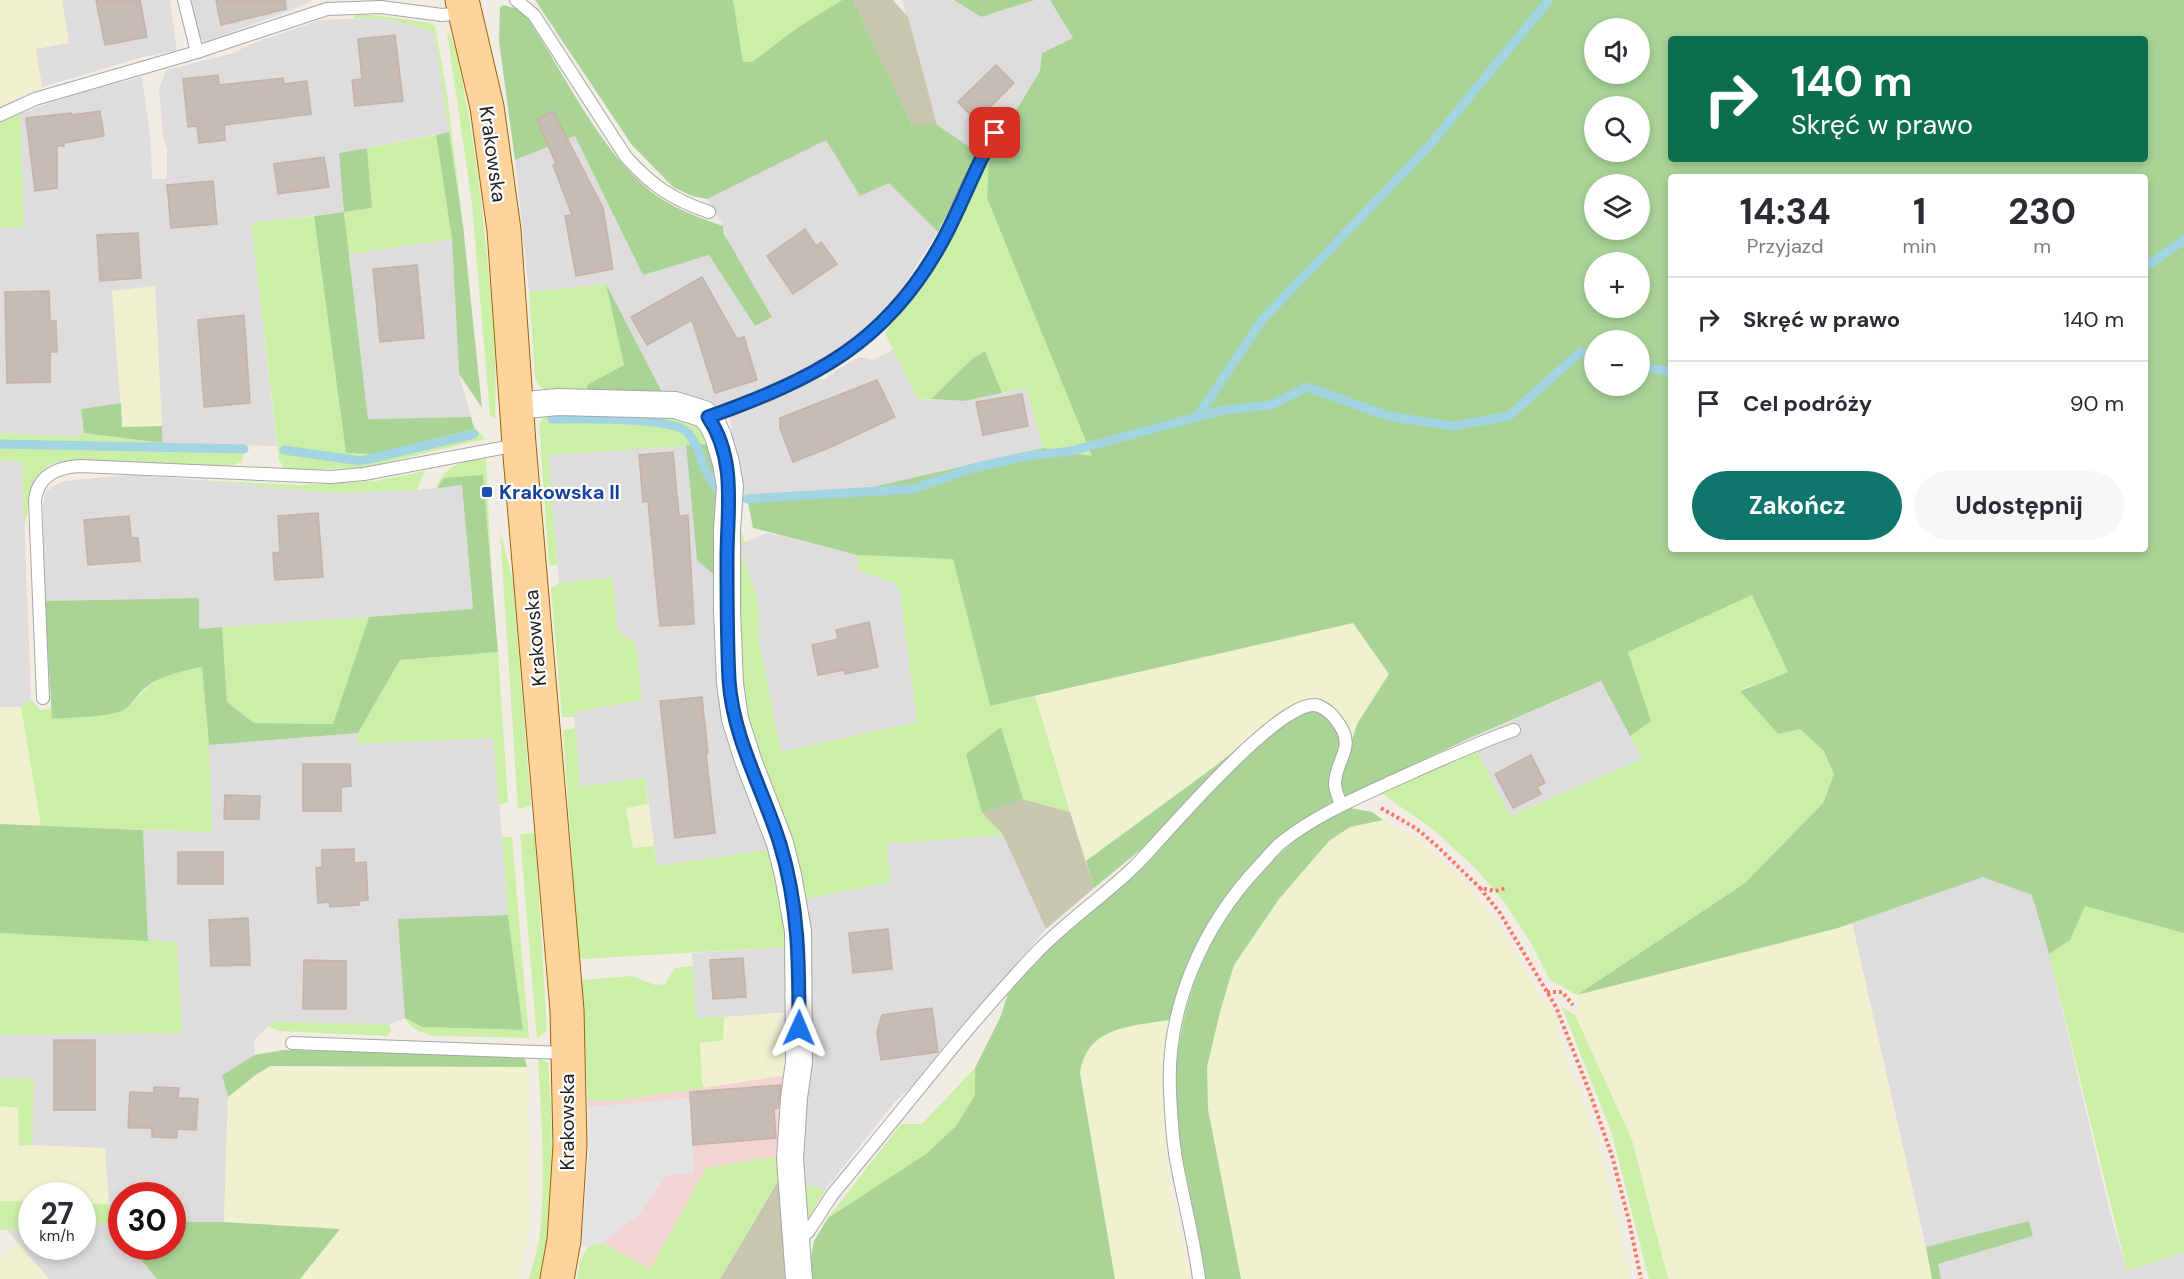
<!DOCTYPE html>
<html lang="pl">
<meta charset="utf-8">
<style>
body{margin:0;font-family:"DM Sans",sans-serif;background:#f7f7f7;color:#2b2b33;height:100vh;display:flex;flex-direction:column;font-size:22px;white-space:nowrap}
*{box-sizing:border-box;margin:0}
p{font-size:20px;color:#7c7c81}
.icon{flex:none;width:33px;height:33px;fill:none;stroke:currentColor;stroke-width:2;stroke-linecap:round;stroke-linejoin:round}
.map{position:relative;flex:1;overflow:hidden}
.details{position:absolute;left:1668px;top:174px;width:480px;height:378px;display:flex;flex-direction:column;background:#fff;border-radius:6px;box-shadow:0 3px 9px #0003}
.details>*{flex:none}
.guide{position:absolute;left:1668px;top:36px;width:480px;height:126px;border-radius:6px;box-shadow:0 3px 9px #0003;background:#0b6e4f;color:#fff;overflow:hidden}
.buttons{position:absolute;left:1584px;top:18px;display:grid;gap:12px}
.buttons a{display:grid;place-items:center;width:66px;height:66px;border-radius:50%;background:#fff;box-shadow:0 3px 9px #0003;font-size:30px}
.speed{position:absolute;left:18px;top:1182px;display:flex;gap:12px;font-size:30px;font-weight:700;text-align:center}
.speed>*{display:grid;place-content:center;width:78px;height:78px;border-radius:50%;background:#fff;box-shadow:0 3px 9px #0003;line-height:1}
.speed small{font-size:15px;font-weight:400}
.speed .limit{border:9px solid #d22;background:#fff;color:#111}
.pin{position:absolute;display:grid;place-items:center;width:51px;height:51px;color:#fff;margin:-26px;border-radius:12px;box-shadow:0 3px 9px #0006}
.me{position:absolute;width:66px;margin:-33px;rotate:1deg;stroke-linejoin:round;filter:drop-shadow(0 0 4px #0008)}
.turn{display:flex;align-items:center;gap:21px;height:126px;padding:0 24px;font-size:27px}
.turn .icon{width:78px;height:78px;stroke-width:2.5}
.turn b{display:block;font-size:42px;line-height:51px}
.eta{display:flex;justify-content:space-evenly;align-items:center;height:102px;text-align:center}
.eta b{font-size:36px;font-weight:700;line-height:42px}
.button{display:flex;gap:12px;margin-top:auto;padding:12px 24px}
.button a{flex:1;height:69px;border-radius:36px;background:#0f766e;color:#fff;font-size:24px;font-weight:700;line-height:69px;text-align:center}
.button a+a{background:#f7f7f7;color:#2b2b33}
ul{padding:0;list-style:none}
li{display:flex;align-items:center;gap:18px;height:84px;padding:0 24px;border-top:2px solid #e1e1e2}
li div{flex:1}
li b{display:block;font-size:22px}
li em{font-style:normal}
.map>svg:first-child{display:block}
.residential{fill:#dedcdc}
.commercial{fill:#f3d4d3}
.construction{fill:#c7c6af}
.farmland{fill:#eff1cf}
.grass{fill:#cbefa7}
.forest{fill:#a9d496;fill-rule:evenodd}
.parking{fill:#e3e3e3}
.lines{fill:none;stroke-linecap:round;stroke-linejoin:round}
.stream{stroke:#a2d4e2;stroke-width:9}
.building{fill:#c6bcb4;stroke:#c4b3a6;stroke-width:1.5}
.lane-casing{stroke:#a6a6a6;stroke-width:14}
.street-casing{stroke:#a6a6a6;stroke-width:28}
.primary-casing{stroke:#9b6600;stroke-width:35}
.path{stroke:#ff7668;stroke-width:4;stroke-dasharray:3 3;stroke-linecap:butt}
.lane{stroke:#fff;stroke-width:12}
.street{stroke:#fff;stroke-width:26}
.primary{stroke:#ffd39c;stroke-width:33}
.route-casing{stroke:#114b97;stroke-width:15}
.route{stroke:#1a73e8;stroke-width:10}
.transit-dot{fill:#1a4fb4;stroke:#fff;stroke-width:2}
.labels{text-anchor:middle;stroke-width:4.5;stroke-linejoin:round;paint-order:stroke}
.street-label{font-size:20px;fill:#1f1f1f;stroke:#fff}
.transit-label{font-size:20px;font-weight:bold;fill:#164399;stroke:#fff;text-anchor:start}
</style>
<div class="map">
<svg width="2184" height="1279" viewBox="0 0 2184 1279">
<rect width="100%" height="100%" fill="#f1ede5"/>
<!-- residential -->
<g class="residential">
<polygon points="62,0 170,0 177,50 143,57 42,87 35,49 69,43"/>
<polygon points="190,0 313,0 292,10 204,42 195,31"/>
<polygon points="902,0 954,0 981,17 1035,0 1050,0 1073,38 1042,53 1040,71 989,155 977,152 937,125"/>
<polygon points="370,18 410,24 434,32 449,132 339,153 344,212 251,223 277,446 162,443 155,286 112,291 121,403 81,409 84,433 79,437 0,433 0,228 24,227 20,113 82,92 142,77 151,144 152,179 167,179 167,149 163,136 159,89 166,70 231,54 249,45 320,20"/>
<polygon points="575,136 643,274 709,255 755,326 723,226 707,198 826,139 860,195 889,182 938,232 892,304 857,338 804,370 780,383 724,405 711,405 663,394 606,284 529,292 515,160"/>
<polygon points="452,239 459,374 471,417 368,419 349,254"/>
<polygon points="894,349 917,399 964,401 1026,388 1043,448 868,488 747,498 739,492 730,417 821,378 824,380 836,370 860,357 873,360"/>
<polygon points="686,445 697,559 721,581 775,849 657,866 645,778 580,787 574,712 641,700 617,630 613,577 559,583 548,455"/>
<polygon points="0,461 22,461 31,699 21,707 0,707"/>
<polygon points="132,475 201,480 330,493 417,490 462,485 473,610 199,629 199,598 45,601 43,504 45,493 53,486 65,481"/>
<polygon points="768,533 857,555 859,571 894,583 900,592 917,722 780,752 759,640 758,600 738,545"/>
<polygon points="1602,681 1642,759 1510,816 1470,739"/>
<polygon points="358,733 358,744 494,738 508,915 399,920 405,1018 386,1026 273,1022 254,1040 255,1055 222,1075 228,1097 224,1222 173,1222 172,1196 122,1196 121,1223 111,1224 121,1237 122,1246 130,1247 157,1279 49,1279 7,1230 31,1228 32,1246 82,1246 83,1225 110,1223 104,1148 32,1145 33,1079 0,1078 0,1035 34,1035 177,942 148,941 143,830 212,832 209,745"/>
<polygon points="1003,835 1046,929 933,1066 892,1105 826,1189 797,1183 800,900 886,844"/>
<polygon points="1983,876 2032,895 2049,954 2110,1213 2127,1271 2184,1252 2184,1279 1941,1279 1938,1264 2033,1236 2030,1221 1926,1247 1852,923"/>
<polygon points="786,947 794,1012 696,1019 692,953"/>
</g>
<!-- commercial -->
<polygon class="commercial" points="786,1075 780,1156 706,1169 650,1269 602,1243 581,1247 589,1155 588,1100 614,1101"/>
<!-- construction -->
<g class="construction">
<polygon points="853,0 893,0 908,17 937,125 912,125"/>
<polygon points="1023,799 1070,812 1094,888 1046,929 1003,835 982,813"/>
<polygon points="778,1181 789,1259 790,1279 720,1279"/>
</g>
<!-- farmland -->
<g class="farmland">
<polygon points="0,0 62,0 69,43 36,49 42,87 0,106"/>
<polygon points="155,286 162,426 122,427 112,291"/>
<polygon points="1353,623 1389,674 1357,724 1351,746 1349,731 1339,715 1322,703 1308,700 1298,702 1284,711 1214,767 1086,861 1035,696"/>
<polygon points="0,707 21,707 41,826 0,824"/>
<polygon points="648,804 654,846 633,849 626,808"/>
<polygon points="1383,820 1425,845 1465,882 1501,928 1543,1001 1552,1007 1564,1051 1600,1147 1631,1279 1241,1279 1208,1109 1207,1066 1220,1012 1234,965 1279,899 1329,841 1350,827"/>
<polygon points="1852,923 1932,1279 1668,1279 1632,1140 1575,1015 1579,1003 1577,995"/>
<polygon points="776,1013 789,1048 786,1075 704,1088 702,1083 700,1043 723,1040 724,1017"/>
<polygon points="1170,1020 1161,1083 1167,1170 1190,1279 1115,1279 1080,1073 1082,1058 1090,1046 1108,1033 1123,1027"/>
<polygon points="270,1066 528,1067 530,1226 518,1279 300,1279 339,1229 224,1222 228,1097 257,1074"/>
<polygon points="0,1106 18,1107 19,1146 105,1148 109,1204 83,1204 82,1196 32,1196 31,1202 0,1201"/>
<polygon points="20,1245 49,1279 0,1279 0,1257"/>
</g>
<!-- grass -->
<g class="grass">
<polygon points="733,0 842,0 797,28 752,62 743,62"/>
<path d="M356 14 382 16 430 23 435 26 447 93 463 225 434 33C408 22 381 17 353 18Z"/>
<path d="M447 32 451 36 456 51C473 129 483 207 490 287 494 333 497 373 495 419L490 415 472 204Z"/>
<polygon points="20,113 24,227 0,228 0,122"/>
<polygon points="436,135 452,239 349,254 344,212 372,208 367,148"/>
<polygon points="989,155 987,198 1093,456 1043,448 1026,388 1002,393 985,351 972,359 931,399 917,399 885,333 951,238"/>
<polygon points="314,216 346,453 372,454 474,429 472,423 485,439 363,468 326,469 305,473 283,467 279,459 251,223"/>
<path d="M606 284 624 365 587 385V396C567 395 543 400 535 377L529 292Z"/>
<polygon points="602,408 695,420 712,444 549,455 557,565 549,565 539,424 547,411"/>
<path d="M0 433 79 437 84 433 162 443 244 445V455L241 462 227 468 178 465 57 462C25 473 33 500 24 525L22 462 0 461Z"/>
<path d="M486 456 492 585 483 476 437 488C444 463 464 463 486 456Z"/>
<polygon points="425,471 417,490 330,493 201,480 300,485 376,481"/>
<polygon points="735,516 745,542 739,546 758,600 759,640 781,752 917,722 900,592 894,583 859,571 857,555 953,559 990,706 1035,696 1070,812 1023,799 1001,727 982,813 1003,835 886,844 891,882 800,900 740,715"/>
<polygon points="500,531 513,582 531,806 518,809"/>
<polygon points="613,577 617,630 636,644 642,700 575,712 575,717 562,717 551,588 559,583"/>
<polygon points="1752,594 1788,672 1740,690 1778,734 1800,729 1825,751 1834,774 1823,803 1745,883 1577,995 1550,980 1531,943 1505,903 1477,870 1434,830 1381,793 1476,750 1510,816 1642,759 1630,736 1651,721 1628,652"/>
<polygon points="369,617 334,724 254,723 227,702 222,627"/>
<polygon points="498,652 508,802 499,805 493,738 357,744 358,733 400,660"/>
<path d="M202 667 209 745 212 832 41 826 21 707 31 699 40 710 52 708V719L132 704C153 677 171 673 202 667Z"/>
<polygon points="576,728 580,787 645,778 648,804 626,808 633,848 654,846 657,866 775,849 787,893 786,947 583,959 579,956 563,730"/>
<polygon points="535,833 547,1030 537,1039 520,834"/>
<path d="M502 837H512L529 1038 432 1036C421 1032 411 1029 405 1018L422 1027 523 1030 508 915Z"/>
<polygon points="2084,905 2184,933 2184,1252 2127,1271 2049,954 2070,940"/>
<polygon points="0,933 177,942 182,1033 0,1035"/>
<polygon points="693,966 696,1018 724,1017 723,1040 700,1043 702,1083 704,1088 614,1101 588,1100 581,980 632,976 655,985 665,984 675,968"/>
<polygon points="1562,1007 1575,1015 1632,1140 1668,1279 1649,1279 1612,1134"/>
<polygon points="273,1022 389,1024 391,1031 387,1036 278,1031 268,1026"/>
<path d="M538 1057 548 1063C554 1135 554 1208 540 1279H529C533 1264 538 1249 540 1234 546 1175 541 1115 538 1057Z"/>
<polygon points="975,1068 975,1095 956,1126 926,1154 828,1218 901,1124 922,1124"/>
<polygon points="0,1078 34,1079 32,1145 19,1146 18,1108 0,1106"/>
<polygon points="780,1156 778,1181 720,1279 577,1279 580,1260 589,1246 602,1243 650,1269 706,1168"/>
<polygon points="797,1183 826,1189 802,1228"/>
<polygon points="0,1201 31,1202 31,1228 0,1230"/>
<polygon points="83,1204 109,1204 110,1223 83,1225"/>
</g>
<!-- forest -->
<g class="forest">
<polygon points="535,0 733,0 743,62 752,62 797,28 842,0 853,0 912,125 937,125 977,152 938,232 889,183 860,196 826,140 707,199 692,196 673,187 632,145"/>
<polygon points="954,0 1035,0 981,17"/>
<path d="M1050 0H2184V933L2085 906 2070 940 2049 954 2032 895 1983 877 1838 928 1577 995 1745 883 1823 803 1834 774 1824 751 1800 729 1778 734 1740 691 1788 672 1752 595 1628 652 1651 721 1630 736 1601 681 1470 738 1343 798 1340 780 1357 724 1389 674 1353 623 990 706 953 559 857 555 753 528 747 498 868 488 1043 448 1092 456 987 198 989 155 1040 71 1042 53 1073 38ZM1594 28H1640V74H1594ZM1671 39H2145V159H1671ZM1594 106H1640V152H1594ZM1671 177H2145V549H1671ZM1594 184H1640V230H1594ZM1594 262H1640V308H1594ZM1594 340H1640V386H1594Z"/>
<path d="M504 5 518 9 530 22C565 75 600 150 649 190 670 207 697 217 723 226L724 234 772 317 755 326 709 255 643 275 575 136 515 160 499 41 500 7Z"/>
<polygon points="449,132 463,225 482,408 459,374 452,239 436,135"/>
<polygon points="367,148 372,208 344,212 368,419 471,417 474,429 372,454 346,453 314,216 344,212 339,153"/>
<polygon points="606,284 663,394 587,396 587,385 624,365"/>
<polygon points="985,351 1002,393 964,401 931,399 972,359"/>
<polygon points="121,403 122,427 162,426 162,443 84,433 81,409"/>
<polygon points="712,444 717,464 721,581 697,560 686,445"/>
<path d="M483 475 498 652 400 660 358 733 209 745 202 667C182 671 162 675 145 688 135 696 132 708 118 712 99 718 72 717 52 719L45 601 199 598V629L222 627 227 702 254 723 333 724 369 617 473 609 462 485 437 488 444 478Z"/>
<path d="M1302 710 1319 711 1335 724 1342 745 1336 802 1293 829 1208 927 1183 973 1170 1020C1132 1026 1087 1026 1080 1073L1115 1279H807L814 1241 828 1218 926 1154 956 1126 975 1095V1068L1000 1018 1008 994 1029 969 1221 780 1288 720Z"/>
<polygon points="1001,727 1023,799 982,813 966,754"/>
<polygon points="1257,733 1204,784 1145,846 1094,888 1086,861 1214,767"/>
<path d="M1350 808 1372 812 1383 820 1350 827 1329 841 1279 899 1234 965 1220 1012 1207 1067 1208 1109 1241 1279H1205C1199 1217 1177 1157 1176 1095 1173 979 1242 855 1350 808Z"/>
<polygon points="0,824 143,830 148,941 0,933"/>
<polygon points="508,915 523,1030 422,1027 405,1018 398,919"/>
<polygon points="283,1050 521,1055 525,1059 527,1067 270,1066 257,1074 228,1097 222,1075 255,1055"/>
<polygon points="2029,1221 2033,1236 1938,1264 1941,1279 1932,1279 1926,1247"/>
<polygon points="173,1222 224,1222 340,1229 300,1279 157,1279 130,1247 172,1246"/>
</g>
<!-- parking -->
<polygon class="parking" points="690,1098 694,1173 667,1175 638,1216 602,1243 581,1247 589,1155 588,1107"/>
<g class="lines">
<!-- stream -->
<g class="stream">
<polyline points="2145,267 2184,240"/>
<polyline points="1640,366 1671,372"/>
<polyline points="1197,417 1262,320 1428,147 1549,0"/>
<path d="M552 419C578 419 673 416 688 433 698 444 700 458 706 471 710 479 716 487 721 494"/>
<polyline points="0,444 244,449"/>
<polyline points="284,450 361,461 474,434"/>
<polyline points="747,499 913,489 973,468 1022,457 1071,451 1223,410 1271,405 1307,387 1388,416 1454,426 1509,416 1579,353 1594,356"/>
</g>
</g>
<!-- building -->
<g class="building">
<polygon points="96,0 140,0 147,37 105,45"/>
<polygon points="216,0 285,0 286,9 221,25"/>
<polygon points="395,35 403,101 355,106 352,80 362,79 358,39"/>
<polygon points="996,65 1014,83 976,121 958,102"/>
<polygon points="218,75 219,85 283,78 284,84 307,81 311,114 224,125 225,140 199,143 197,126 188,127 183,79"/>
<polygon points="100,111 104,136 64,143 64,146 57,146 57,188 35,191 26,118 71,113 72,115"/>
<polygon points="553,111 603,208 613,269 576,276 565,216 572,215 553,165 556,164 537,119"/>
<polygon points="324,157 329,187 278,194 274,164"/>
<polygon points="213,181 217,224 171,228 167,185"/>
<polygon points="805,229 816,246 821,242 837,264 793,294 767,256"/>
<polygon points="138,233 141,278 100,281 97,235"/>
<polygon points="417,265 424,338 380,342 373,269"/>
<polygon points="702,277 737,339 744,337 757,380 715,393 692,320 647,345 631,317"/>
<polygon points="49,291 50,321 56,321 57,352 50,352 50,382 7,383 5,292"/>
<polygon points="244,315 250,403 204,407 198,320"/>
<polygon points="877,380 895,417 831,447 793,462 780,428 780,418"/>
<polygon points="1022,394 1028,426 983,435 976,402"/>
<polygon points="673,452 679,516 688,515 694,624 660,626 648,501 643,502 639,455"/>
<polygon points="318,513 323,577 275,580 273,553 280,552 278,516"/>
<polygon points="129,516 131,538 138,538 140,561 88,565 84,520"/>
<polygon points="869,622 878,667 845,674 844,670 818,675 812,645 838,639 836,630"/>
<polygon points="702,697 708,753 706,753 715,833 675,838 660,701"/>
<polygon points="1531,755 1545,783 1537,787 1541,794 1513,808 1495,774"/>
<polygon points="303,764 350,764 351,786 341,787 341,811 303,811"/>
<polygon points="225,795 260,796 259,819 224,819"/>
<polygon points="354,849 354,863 366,862 368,900 359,901 359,905 330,907 330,902 318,903 316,868 322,867 322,850"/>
<rect x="178" y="852" width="45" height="32"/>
<polygon points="248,918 250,965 211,966 209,920"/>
<polygon points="888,929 892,969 853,973 849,933"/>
<polygon points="743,958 746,997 713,999 710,960"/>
<polygon points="304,960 346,961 346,1009 303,1009"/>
<polygon points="932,1008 938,1052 881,1060 877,1032 882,1015"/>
<rect x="54" y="1040" width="41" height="70"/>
<polygon points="781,1085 778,1108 774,1109 776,1138 693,1145 690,1092"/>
<polygon points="154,1087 179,1088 178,1098 198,1099 196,1130 177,1129 177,1138 152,1137 152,1128 128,1128 130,1092 154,1093"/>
</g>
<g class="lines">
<!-- lane casing -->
<g class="lane-casing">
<g id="lane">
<polyline points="184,0 197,52"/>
<path d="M516 0 534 15 626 157C651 185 673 200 709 212"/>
<polyline points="0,115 35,99 197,52 327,9 381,7 442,15 464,13"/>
<path d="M708 417C816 379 885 344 942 241 951 225 957 207 965 191 976 167 988 145 1000 122"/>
<path d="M43 698 35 500C38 475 58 467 80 466L331 477 364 474 517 445"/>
<polyline points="292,1043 566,1053"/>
<path d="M797 1240 808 1232 832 1195 855 1167C915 1095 972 1020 1037 952 1067 921 1104 896 1135 866 1162 839 1284 692 1319 706 1326 709 1332 714 1336 720 1358 747 1336 758 1335 783 1335 791 1339 798 1341 805"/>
<path d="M1199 1279C1194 1238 1183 1199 1176 1159 1172 1137 1171 1113 1170 1091 1166 1007 1203 925 1260 865 1267 858 1273 849 1282 842 1315 816 1354 799 1393 781 1433 763 1472 745 1514 730"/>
</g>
</g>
<!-- street casing -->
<g class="street-casing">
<polyline id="street" points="516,406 558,402 675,405 704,414 712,423 718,436 726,463 730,487 727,529 727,611 730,683 735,719 748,760 780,843 788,875 798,931 799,1062 794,1098 790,1159 799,1279"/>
</g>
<!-- primary casing -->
<g class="primary-casing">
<polyline id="primary" points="462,0 487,107 504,230 519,444 567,1010 570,1145 564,1240 557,1279"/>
</g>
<!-- path -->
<g class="path">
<polyline points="1381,808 1417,829 1438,847 1480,888 1495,891 1507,888"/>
<polyline points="1480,888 1500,913 1556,1007 1590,1093 1612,1156 1629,1221 1641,1279"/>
<polyline points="1547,992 1562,992 1573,1005"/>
</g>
<!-- lane -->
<use href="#lane" class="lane"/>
<!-- street -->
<use href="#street" class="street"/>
<!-- primary -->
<use href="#primary" class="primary"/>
</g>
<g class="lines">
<!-- route casing -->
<g class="route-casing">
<path id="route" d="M799 1028C799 964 799 906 780 844 763 789 733 739 729 680 727 640 727 599 727 558 727 511 737 459 708 417 814 379 887 344 943 240 962 205 975 167 995 133"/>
</g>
<!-- route -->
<use href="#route" class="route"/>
</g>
<!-- markers -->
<rect class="transit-dot" x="481" y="486" width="12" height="12" rx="3"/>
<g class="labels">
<!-- street labels -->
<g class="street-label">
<text transform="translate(493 154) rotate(82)" y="7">Krakowska</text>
<text transform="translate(535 638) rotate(-95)" y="7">Krakowska</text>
<text transform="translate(567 1122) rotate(-90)" y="7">Krakowska</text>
</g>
<!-- transit labels -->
<g class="transit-label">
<text x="499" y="499">Krakowska II</text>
</g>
</g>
</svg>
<div class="buttons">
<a><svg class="icon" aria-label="sound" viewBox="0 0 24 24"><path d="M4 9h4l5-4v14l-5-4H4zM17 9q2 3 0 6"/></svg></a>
<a><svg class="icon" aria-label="search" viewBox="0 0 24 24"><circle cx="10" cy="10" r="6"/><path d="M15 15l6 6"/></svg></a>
<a><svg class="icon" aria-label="layers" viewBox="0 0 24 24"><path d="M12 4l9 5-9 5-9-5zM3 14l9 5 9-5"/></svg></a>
<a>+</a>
<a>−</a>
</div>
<div class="speed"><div>27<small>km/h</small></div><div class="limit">30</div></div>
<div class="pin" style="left:995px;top:133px;background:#d93025"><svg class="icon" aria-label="arrive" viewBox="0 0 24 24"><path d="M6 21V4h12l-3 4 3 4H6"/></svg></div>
<svg class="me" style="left:799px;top:1028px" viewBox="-20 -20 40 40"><path d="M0-17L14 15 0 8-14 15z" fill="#1a73e8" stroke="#fff" stroke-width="4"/></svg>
<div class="guide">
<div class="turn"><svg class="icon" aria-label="right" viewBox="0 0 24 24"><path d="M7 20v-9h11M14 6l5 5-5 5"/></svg><div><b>140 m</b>Skręć w prawo</div></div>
</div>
<section class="details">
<div class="eta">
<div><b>14:34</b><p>Przyjazd</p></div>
<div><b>1</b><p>min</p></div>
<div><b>230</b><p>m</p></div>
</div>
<ul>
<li><svg class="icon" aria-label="right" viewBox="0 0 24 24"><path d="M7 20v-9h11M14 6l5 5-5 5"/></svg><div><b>Skręć w prawo</b></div><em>140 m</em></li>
<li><svg class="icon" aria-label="arrive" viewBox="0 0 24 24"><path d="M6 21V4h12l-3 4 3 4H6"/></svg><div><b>Cel podróży</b></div><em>90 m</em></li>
</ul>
<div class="button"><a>Zakończ</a><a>Udostępnij</a></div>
</section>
</div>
